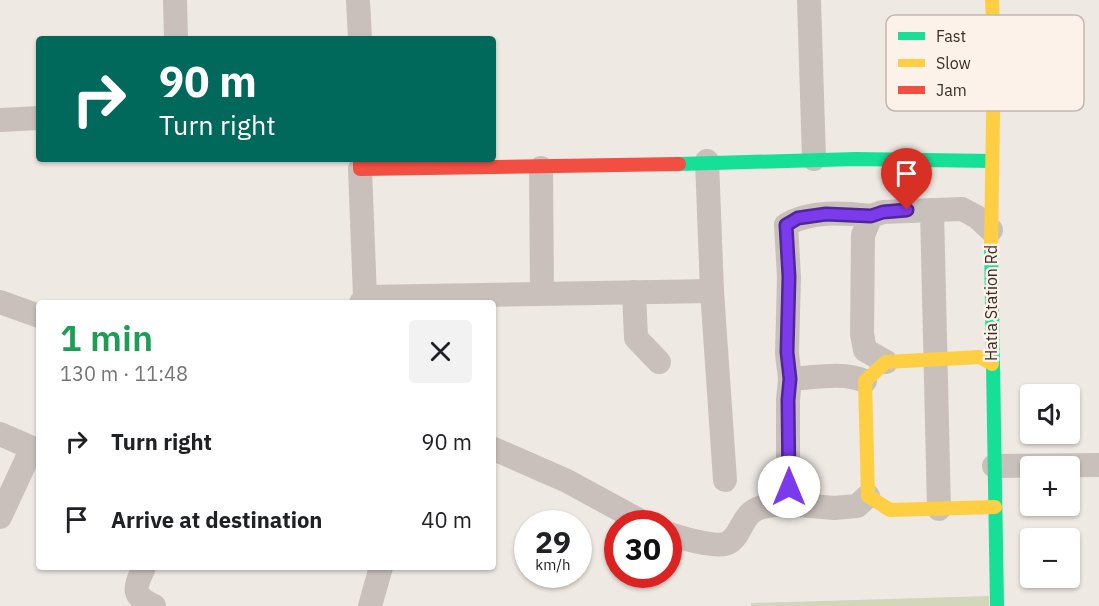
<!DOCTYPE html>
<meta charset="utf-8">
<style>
body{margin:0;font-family:"IBM Plex Sans",sans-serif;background:#f2f2f2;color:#202124;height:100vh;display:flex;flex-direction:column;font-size:22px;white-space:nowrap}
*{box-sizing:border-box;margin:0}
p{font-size:20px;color:#757577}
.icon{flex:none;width:33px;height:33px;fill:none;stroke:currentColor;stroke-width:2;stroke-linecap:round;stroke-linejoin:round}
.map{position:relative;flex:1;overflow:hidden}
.details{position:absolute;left:36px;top:300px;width:460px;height:270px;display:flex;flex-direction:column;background:#fff;border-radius:6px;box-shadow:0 2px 4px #0004}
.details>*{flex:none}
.guide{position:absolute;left:36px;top:36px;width:460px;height:126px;border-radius:6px;box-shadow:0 2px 4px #0004;background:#00695c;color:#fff;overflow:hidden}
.tools{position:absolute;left:1020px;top:384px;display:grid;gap:12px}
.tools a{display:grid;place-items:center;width:60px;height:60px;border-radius:6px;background:#fff;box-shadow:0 2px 4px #0004;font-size:30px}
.speed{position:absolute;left:514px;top:510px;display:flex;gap:12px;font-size:30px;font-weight:700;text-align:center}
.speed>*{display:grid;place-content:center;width:78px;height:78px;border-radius:50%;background:#fff;box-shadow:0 2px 4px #0004;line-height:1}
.speed small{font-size:15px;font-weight:400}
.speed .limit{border:9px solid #d22;background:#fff;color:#111}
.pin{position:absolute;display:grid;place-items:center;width:51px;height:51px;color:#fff;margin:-62px -26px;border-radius:50% 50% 50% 0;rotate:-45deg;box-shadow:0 0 6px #0007}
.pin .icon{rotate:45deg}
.me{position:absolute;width:66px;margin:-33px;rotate:0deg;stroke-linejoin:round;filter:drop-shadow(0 0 4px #0008)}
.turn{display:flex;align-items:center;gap:21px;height:126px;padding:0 24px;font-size:27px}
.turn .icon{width:78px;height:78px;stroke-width:2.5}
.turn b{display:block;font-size:42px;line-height:51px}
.round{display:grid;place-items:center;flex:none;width:63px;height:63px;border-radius:6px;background:#f2f2f2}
.head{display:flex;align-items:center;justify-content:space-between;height:102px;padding:0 24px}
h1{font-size:36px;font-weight:600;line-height:45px;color:#1e9e55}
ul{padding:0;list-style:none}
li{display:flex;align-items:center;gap:18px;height:78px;padding:0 24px}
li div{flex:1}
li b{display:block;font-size:22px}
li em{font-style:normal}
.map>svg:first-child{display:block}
.park{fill:#d2d6bb}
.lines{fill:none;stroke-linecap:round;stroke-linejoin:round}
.street{stroke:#c9c0bb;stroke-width:24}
.fast{stroke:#16e098;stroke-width:14}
.slow{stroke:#ffcf43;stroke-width:14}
.jam{stroke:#f24e42;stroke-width:14}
.route-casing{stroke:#51269a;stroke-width:15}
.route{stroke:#7c3aed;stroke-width:10}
.labels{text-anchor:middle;stroke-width:5;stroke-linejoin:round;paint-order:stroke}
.street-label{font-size:16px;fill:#3b2d28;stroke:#fcf2ea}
.key{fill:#fcf2ea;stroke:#c2b7b0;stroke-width:1.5}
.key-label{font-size:16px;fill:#3b2d28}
</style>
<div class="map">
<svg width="1099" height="606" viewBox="0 0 1099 606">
<rect width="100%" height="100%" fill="#efe9e3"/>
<!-- park -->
<polygon class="park" points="989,596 989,606 751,606 751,603"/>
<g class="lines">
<!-- street -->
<g class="street">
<polyline points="175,0 176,39"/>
<polyline points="358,0 360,39"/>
<polyline points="809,0 814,159"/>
<polyline points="0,120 39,118"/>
<polyline points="707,161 712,291 725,480"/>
<polyline points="541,168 542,293"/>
<polyline points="360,169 365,297 361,303"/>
<polyline points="932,210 939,509"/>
<polyline points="634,292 636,338 659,362"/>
<polyline points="365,297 712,291"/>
<polyline points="0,302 39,316"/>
<polyline points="886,362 865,350 862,334 863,235 871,216 883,212 962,209 977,217 991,230"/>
<path d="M790 379 787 353 789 277 786 225C810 210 844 213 871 216"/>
<path d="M865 381C842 371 813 378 790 379L788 400V504L834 508 857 506 868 496"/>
<polyline points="0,434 39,451"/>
<polyline points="494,449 567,481 646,524"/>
<polyline points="994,466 1099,465"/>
<polyline points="0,517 32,448"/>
<path d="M669 534C682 538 712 547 725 544 739 540 741 520 752 512 762 504 776 505 788 504"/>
<path d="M144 567C135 588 130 595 154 606"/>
<polyline points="370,606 381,567"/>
</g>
<!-- fast -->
<g class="fast">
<polyline points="679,164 856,159 992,161"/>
<polyline points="991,245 997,606"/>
</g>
<!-- slow -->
<g class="slow">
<polyline points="991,245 994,55 992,0"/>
<polyline points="992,364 980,357 886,362 865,381 868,496 890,510 995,507"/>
</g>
<!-- jam -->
<polyline class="jam" points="360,159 360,169 679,164"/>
</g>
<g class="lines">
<!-- route casing -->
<g class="route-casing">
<polyline id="route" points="789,487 788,400 790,379 787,352 789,277 786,225 798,218 826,214 871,216 883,212 907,210"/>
</g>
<!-- route -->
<use href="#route" class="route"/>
</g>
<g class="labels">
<!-- street labels -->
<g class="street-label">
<text transform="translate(991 303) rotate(-90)" y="6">Hatia Station Rd</text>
</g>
</g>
<!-- legend -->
<rect x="886" y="15" width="198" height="96" rx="9" class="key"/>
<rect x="898" y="32" width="27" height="8" fill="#16e098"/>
<rect x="898" y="59" width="27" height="8" fill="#ffcf43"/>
<rect x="898" y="86" width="27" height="8" fill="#f24e42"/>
<g class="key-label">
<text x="936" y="42">Fast</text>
<text x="936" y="69">Slow</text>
<text x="936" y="96">Jam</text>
</g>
</svg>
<div class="tools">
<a><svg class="icon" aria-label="sound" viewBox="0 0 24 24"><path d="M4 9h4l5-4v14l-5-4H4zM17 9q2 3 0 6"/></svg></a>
<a>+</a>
<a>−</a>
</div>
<div class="speed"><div>29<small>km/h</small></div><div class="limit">30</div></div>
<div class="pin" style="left:907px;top:210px;background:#d93025"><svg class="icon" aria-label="arrive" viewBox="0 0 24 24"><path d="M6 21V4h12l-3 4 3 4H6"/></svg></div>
<svg class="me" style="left:789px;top:487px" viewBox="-20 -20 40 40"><circle r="19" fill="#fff"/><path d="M0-13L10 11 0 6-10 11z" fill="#7c3aed"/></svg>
<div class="guide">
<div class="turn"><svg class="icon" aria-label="right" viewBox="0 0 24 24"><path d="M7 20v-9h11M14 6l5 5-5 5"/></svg><div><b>90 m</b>Turn right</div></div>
</div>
<section class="details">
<div class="head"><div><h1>1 min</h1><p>130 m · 11:48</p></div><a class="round"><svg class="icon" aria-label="close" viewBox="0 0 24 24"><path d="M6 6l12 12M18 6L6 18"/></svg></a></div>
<ul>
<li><svg class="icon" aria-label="right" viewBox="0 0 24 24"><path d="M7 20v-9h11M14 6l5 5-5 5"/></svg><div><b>Turn right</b></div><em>90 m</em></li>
<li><svg class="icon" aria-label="arrive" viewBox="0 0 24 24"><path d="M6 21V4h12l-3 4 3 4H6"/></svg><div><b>Arrive at destination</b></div><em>40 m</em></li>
</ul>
</section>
</div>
